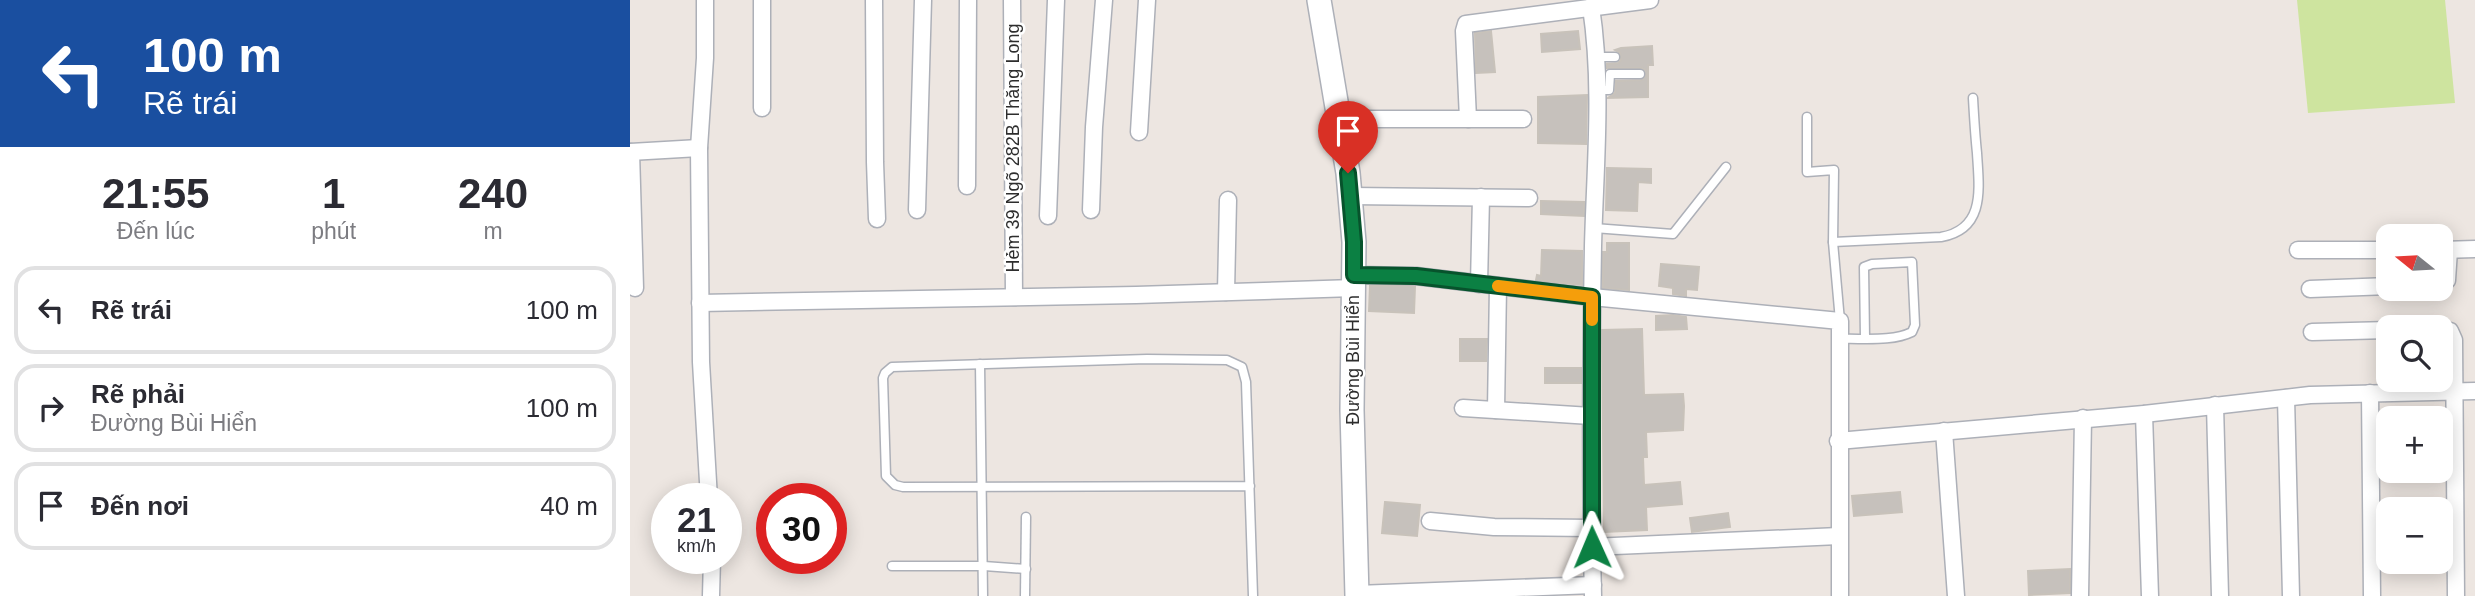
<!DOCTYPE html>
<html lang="vi">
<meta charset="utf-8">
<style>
body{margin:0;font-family:Helvetica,sans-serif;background:#f2f2f3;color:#2b2b33;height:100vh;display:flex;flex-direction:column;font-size:26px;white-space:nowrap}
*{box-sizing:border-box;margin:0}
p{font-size:23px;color:#7c7c81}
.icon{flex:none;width:38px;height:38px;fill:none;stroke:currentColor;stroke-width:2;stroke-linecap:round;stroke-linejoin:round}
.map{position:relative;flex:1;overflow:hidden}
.sheet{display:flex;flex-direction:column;background:#fff;width:630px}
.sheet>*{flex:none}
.top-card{background:#1a4fa0;color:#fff;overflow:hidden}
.needle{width:46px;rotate:288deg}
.buttons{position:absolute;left:1746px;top:224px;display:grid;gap:14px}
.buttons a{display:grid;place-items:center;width:77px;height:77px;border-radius:14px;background:#fff;box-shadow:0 4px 18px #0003;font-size:35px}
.speed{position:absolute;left:21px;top:483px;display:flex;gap:14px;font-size:35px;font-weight:700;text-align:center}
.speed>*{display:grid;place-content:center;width:91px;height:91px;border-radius:50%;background:#fff;box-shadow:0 4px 18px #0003;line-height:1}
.speed small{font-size:18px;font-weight:400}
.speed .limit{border:10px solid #d22;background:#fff;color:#111}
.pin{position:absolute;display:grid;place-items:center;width:60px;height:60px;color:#fff;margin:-72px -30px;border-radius:50% 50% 50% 0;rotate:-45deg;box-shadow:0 0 7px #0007}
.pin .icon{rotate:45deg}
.me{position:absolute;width:77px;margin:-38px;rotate:359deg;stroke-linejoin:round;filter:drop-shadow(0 0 5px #0008)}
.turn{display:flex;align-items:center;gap:24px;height:147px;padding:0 28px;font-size:32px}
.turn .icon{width:91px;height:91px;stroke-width:2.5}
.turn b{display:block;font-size:49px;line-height:60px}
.eta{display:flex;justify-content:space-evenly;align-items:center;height:119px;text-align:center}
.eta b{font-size:42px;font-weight:700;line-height:49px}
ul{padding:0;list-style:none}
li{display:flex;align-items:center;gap:21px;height:88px;margin:0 14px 10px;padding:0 14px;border:4px solid #e1e1e2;border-radius:21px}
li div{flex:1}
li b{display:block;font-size:26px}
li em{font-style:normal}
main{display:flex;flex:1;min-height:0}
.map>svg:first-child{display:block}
.pitch{fill:#cee49f}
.building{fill:#c6c1bc;stroke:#c8c2ba;stroke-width:2}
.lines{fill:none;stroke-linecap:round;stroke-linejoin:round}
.lane-casing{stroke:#adb0b8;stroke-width:11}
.street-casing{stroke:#adb0b8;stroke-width:19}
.secondary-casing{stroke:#adb0b8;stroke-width:26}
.lane{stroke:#fff;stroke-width:8}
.street{stroke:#fff;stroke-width:16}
.secondary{stroke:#fff;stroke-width:23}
.route-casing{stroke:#07532c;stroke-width:18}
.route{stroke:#0b8043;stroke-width:12}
.slow{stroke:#f59e0b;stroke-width:12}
.labels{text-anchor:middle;stroke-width:5;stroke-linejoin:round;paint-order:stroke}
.street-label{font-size:18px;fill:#2d2d2d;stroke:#fff}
</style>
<main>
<section class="sheet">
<div class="top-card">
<div class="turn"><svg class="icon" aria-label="left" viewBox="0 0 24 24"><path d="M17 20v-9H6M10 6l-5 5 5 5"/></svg><div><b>100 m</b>Rẽ trái</div></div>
</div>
<div class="eta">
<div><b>21:55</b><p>Đến lúc</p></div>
<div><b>1</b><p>phút</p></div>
<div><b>240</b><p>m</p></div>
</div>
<ul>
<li><svg class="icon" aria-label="left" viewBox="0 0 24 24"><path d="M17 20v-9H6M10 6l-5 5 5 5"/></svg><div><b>Rẽ trái</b></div><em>100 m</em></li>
<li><svg class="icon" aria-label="right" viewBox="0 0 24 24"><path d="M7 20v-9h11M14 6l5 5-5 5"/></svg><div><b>Rẽ phải</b><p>Đường Bùi Hiển</p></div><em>100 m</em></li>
<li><svg class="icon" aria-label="arrive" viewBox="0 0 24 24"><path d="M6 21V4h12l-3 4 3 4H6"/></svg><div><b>Đến nơi</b></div><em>40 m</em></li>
</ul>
</section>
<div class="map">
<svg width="1845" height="596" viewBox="0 0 1845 596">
<rect width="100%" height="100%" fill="#ede6e1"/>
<!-- pitch -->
<polygon class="pitch" points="1667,0 1815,0 1825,103 1678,113"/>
<!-- building -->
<g class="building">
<polygon points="861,31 865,72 846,73 845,33"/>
<polygon points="948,31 950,49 912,52 911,34"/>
<polygon points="1022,46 1023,65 1018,65 1018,97 978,98 985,93 986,81 1011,80 1016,75 1015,70 1011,68 977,68 977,64 988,63 991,60 990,53 985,50 991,48"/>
<polygon points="957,95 956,144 908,143 908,97"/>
<polygon points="977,168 1021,169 1021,183 1008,182 1007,211 976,210"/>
<polygon points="911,201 954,202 954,216 911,214"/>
<polygon points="977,243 999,243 999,290 973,288 973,252 977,252"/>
<polygon points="912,250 952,251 952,285 906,280 907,275 911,276"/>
<polygon points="1031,264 1069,267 1067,290 1056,289 1056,296 1043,294 1043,288 1029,286"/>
<polygon points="740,286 785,286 784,313 739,311"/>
<polygon points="1043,315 1056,317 1057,329 1026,330 1026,316"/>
<polygon points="1012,329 1014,395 1053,394 1054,406 1053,430 1016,432 1017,457 1013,457 1014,485 1050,482 1052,504 1016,507 1017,530 974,532 972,330"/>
<polygon points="830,339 857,339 856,361 830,361"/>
<rect x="915" y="368" width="36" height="15"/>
<polygon points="1270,492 1272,512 1224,516 1222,496"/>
<polygon points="755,502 790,505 787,536 752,533"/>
<polygon points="1098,513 1100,527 1062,532 1060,518"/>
<polygon points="1440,569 1440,593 1399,595 1398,571"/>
</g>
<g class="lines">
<!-- lane casing -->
<g class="lane-casing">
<g id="lane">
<polyline points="966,57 985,57"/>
<polyline points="967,90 979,90 980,74 1010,74"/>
<polyline points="1177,117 1177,172 1204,170 1203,242 1210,321"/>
<polyline points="964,228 1043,234 1096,167"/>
<path d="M1203 242 1311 237C1356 229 1349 188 1347 153 1345 134 1344 116 1343 98"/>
<path d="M1210 339C1232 338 1262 342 1282 332L1285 325 1282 262 1242 264 1234 267 1235 338"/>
<polyline points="350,364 353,596"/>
<polyline points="620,486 273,487 265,485 256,476 253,378 255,373 262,367 517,359 597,360 612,367 616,382 623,596"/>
<polyline points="262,566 354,566 396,569"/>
<polyline points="395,596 396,517"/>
</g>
</g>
<!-- street casing -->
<g class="street-casing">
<g id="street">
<polyline points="75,0 75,58 69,148 71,362 79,499"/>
<polyline points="132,0 132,108"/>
<polyline points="244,0 245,162 247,219"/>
<polyline points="382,0 384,297"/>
<path d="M961 7C973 86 965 167 963 246 961 362 960 479 963 596"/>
<polyline points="708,119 893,119"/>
<polyline points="838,119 834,31 836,24 1020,0"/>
<polyline points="509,132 517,0"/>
<polyline points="0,152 69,148"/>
<polyline points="1,152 5,288"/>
<polyline points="337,186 338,0"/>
<polyline points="721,196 899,198"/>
<polyline points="287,210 293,0"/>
<polyline points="461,210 464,127 474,0"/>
<polyline points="418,216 426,0"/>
<polyline points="1668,250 1759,250"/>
<polyline points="1811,250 1845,249"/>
<polyline points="724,275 786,276 962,297 1210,321 1210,596"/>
<polyline points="1811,283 1817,280 1819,250"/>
<polyline points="849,284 851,197"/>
<polyline points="1680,289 1759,286"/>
<polyline points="596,292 598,200"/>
<polyline points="70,303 506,295 724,288"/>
<polyline points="1811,329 1820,331 1824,340 1826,596"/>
<polyline points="1682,332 1759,330"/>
<polyline points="1740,393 1742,596"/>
<polyline points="1656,398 1661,596"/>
<polyline points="1585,405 1590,596"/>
<polyline points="833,408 961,416"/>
<polyline points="866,410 868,286"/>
<polyline points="1514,414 1520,596"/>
<polyline points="1314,431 1326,596"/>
<polyline points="1208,441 1514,414 1680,395 1845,391"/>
<polyline points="800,521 864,527 961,528"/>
<polyline points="962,547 1209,536"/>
<polyline points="727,594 963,585"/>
<polyline points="81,596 82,558"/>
<polyline points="1450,596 1453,418"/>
</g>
</g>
<!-- secondary casing -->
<g class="secondary-casing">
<polyline id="secondary" points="689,0 718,173 724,242 722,410 727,596"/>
</g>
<!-- lane -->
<use href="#lane" class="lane"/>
<!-- street -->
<use href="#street" class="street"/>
<!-- secondary -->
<use href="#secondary" class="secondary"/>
</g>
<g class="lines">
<!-- route casing -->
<g class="route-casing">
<polyline id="route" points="718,173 724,242 724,275 786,276 962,297 962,547"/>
</g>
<!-- route -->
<use href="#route" class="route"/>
<!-- slow -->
<polyline class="slow" points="868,286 962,297 962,320"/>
</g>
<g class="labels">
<!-- street labels -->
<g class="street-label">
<text transform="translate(383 148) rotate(-90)" y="6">Hẻm 39 Ngõ 282B Thăng Long</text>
<text transform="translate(723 360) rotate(-90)" y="6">Đường Bùi Hiển</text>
</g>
</g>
</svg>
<div class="buttons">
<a><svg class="needle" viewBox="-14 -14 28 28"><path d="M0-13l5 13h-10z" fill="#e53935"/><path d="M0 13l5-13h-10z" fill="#7c7c81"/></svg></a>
<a><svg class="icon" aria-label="search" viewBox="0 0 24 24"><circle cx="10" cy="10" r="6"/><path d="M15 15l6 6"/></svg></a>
<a>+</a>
<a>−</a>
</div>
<div class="speed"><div>21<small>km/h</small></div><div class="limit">30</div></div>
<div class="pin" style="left:718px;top:173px;background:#d93025"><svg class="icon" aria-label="arrive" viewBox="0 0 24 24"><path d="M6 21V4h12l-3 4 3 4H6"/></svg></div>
<svg class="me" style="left:962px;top:547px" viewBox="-20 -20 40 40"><path d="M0-17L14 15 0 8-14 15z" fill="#0b8043" stroke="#fff" stroke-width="4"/></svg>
</div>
</main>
